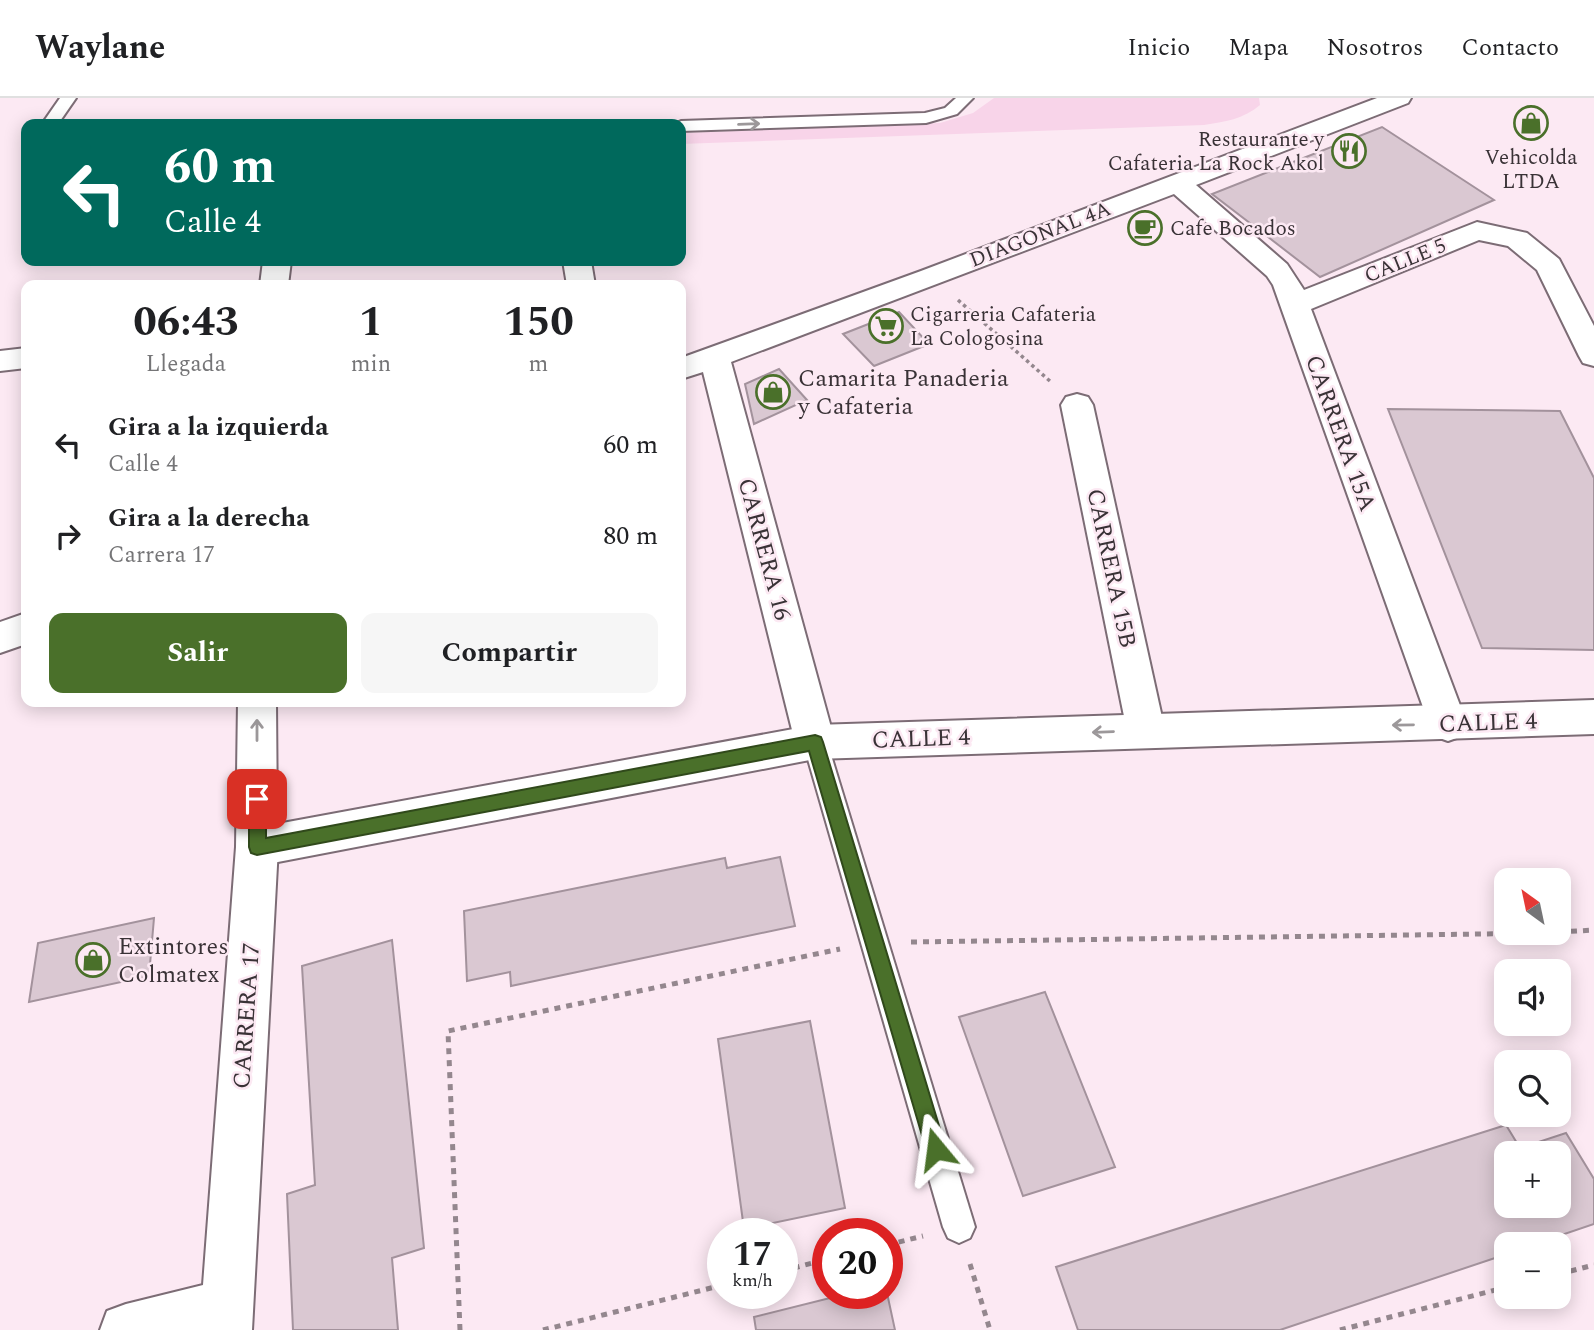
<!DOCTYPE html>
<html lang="es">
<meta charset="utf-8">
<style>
body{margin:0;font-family:Spectral,serif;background:#f6f6f6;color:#202124;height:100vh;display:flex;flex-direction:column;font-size:26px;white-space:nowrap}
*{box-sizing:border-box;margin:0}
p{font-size:23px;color:#757577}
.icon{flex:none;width:38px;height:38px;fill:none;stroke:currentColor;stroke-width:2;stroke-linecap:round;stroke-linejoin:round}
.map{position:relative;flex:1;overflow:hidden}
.drawer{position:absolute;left:21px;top:182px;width:665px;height:427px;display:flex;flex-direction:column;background:#fff;border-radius:14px;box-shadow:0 4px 18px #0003}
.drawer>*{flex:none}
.guide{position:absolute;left:21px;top:21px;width:665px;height:147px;border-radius:14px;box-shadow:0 4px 18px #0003;background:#00695c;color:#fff;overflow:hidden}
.needle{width:46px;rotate:327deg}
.tools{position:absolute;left:1494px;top:770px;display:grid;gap:14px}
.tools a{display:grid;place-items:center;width:77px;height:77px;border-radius:14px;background:#fff;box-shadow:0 4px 18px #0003;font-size:35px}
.speed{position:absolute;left:707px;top:1120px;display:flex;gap:14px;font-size:35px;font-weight:700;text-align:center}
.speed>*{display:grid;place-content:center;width:91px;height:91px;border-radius:50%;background:#fff;box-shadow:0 4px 18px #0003;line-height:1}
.speed small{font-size:18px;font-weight:400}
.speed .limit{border:10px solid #d22;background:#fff;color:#111}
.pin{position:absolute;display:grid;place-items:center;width:60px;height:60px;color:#fff;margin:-30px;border-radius:14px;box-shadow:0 4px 10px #0006}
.me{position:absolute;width:77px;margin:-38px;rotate:344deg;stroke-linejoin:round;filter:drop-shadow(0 0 5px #0008)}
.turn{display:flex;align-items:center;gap:24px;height:147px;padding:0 28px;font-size:32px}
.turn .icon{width:91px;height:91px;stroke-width:2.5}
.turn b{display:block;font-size:49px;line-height:60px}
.eta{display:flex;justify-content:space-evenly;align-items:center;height:119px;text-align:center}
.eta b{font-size:42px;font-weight:700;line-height:49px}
.cta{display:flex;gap:14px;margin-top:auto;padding:14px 28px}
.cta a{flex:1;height:80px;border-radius:14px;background:#4a702a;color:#fff;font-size:28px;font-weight:700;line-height:80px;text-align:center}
.cta a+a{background:#f6f6f6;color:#202124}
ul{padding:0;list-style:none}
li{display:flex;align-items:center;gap:21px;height:91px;padding:0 28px}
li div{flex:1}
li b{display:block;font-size:26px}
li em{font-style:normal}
header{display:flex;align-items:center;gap:42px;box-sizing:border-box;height:98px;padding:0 35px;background:#fff;border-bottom:2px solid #e0e0e0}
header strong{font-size:33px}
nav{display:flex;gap:38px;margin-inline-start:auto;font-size:24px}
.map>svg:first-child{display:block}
.green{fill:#f8d4e9}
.building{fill:#dac8d2;stroke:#a3929c;stroke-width:2;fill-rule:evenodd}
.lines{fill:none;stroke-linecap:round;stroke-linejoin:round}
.service-casing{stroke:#7c6c75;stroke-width:4}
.minor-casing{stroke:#7c6c75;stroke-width:4}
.tertiary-casing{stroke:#7c6c75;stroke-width:4}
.path-far1{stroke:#94878e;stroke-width:3.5;stroke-dasharray:3.5 3.5;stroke-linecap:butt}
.path{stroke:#94878e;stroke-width:5;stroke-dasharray:6 6;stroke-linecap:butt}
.service{fill:#fff;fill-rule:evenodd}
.minor{fill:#fff;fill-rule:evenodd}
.tertiary{fill:#fff;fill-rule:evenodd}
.oneway{stroke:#9c989a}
.route{fill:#4a702a;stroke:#30491b;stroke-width:2}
.labels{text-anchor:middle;stroke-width:5;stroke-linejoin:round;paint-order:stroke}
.far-poi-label{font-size:21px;fill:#393236;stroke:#fce9f3;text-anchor:start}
.far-street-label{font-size:21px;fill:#393236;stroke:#fce9f3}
.poi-label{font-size:24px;fill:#393236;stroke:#fce9f3;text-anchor:start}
.street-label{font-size:24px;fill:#393236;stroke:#fce9f3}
</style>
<header>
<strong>Waylane</strong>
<nav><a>Inicio</a><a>Mapa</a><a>Nosotros</a><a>Contacto</a></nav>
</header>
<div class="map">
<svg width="1594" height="1232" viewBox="0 0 1594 1232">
<rect width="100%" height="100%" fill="#fce9f3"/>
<!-- green -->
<path class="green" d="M994 0H1259L1260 7C1244 21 1224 24 1204 27L681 46V35L940 25 973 15Z"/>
<!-- building -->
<g class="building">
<polygon points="1382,29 1494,102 1320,179 1212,96"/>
<polygon points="899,214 929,246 874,268 843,236"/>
<polygon points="779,271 807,302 754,326 745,286"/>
<polygon points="1388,311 1560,313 1594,380 1594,552 1482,550"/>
<polygon points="780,759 795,828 511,888 510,874 467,883 464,813 725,760 727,770"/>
<polygon points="154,820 149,878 29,904 38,845"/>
<polygon points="392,842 424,1150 392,1160 398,1232 293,1232 287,1096 315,1087 302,868"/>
<polygon points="1045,894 1115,1069 1023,1098 959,919"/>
<polygon points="810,923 845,1110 744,1131 718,941"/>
<path d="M1506 1027 1520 1050 1566 1035 1594 1081V1126L1535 1146H1507V1156L1280 1232H1078L1056 1169ZM1507 1055H1559V1108H1507Z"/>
<polygon points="850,1195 887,1195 895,1232 756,1232 754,1219"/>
</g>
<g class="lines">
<!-- service casing -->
<g class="service-casing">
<g id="service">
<polygon points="60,0 76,0 58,26 42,26"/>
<polygon points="956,0 973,0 957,16 926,25 681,33 681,26 674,26 681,23 925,15 945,10"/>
<polygon points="815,633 824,636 827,644 975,1129 970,1140 959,1145 948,1140 943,1129 803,644 806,636"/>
</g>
</g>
<!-- minor casing -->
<g class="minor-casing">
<g id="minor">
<polygon points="1377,0 1411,0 1408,5 1196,87 1287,166 1304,192 1477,124 1527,135 1559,161 1594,228 1594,268 1583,265 1579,258 1537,172 1508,148 1479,142 1311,211 1467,626 1462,638 1448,643 1434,638 1429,626 1273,187 1267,178 1174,96 731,264 835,644 829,656 815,661 801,656 795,644 703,274 681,281 681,260 921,173"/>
<polygon points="263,163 291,163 288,187 260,187"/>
<polygon points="563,163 591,163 595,187 567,187"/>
<polygon points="26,250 26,270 0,273 0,253"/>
<polygon points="1077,296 1088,299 1093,307 1165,633 1160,645 1146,650 1132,645 1127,633 1061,307 1066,299"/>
<polygon points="257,730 272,735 278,749 252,1232 100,1232 107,1213 126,1206 203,1187 236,749 242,735"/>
</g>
</g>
<!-- tertiary casing -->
<g class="tertiary-casing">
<g id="tertiary">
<polygon points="26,515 26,546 0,555 0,524"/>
<polygon points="1594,602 1594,636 815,661 257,768 242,763 236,749 238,604 276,604 277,726 815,627"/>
</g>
</g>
<!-- path-far1 -->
<polyline class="path-far1" points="958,202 1051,284"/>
<!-- path -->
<g class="path">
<polyline points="1559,834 1594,832"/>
<polyline points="911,844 1551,835"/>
<polyline points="887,1147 923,1138"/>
<polyline points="970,1166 990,1232"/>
<polyline points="782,1173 828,1161"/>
<polyline points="1559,1176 1594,1167"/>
<polyline points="460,1232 448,933 840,851"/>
<polyline points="543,1232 723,1187"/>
<polyline points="1340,1232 1507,1189"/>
</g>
<!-- service -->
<use href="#service" class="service"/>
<!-- minor -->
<use href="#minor" class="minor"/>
<!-- tertiary -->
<use href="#tertiary" class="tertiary"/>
</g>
<!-- one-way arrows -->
<defs><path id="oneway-shaft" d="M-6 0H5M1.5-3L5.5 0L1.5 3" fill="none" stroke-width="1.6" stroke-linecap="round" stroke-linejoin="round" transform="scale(1.75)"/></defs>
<g class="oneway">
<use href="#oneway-shaft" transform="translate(749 26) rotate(-2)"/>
<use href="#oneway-shaft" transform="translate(1403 627) rotate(179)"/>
<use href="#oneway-shaft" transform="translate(257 632) rotate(-90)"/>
<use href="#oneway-shaft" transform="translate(1103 634) rotate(178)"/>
</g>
<!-- route -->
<polygon class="route" points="815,637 821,639 823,644 946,1051 943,1058 936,1061 929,1058 926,1051 809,653 257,757 251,755 249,749 249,701 252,695 257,693 263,695 266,701 266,740"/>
<!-- icons -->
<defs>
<g id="shop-ring" transform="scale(1.75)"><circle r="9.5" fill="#fce9f3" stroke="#4a702a" stroke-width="1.5"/><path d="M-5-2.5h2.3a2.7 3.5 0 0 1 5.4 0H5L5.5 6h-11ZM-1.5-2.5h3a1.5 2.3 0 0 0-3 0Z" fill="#4a702a"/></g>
<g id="restaurant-ring" transform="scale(1.75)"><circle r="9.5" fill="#fce9f3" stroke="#4a702a" stroke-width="1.5"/><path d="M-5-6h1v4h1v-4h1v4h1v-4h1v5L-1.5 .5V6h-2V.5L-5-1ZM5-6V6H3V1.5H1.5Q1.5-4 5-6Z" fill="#4a702a"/></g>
<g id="cafe-ring" transform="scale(1.75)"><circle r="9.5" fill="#fce9f3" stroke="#4a702a" stroke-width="1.5"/><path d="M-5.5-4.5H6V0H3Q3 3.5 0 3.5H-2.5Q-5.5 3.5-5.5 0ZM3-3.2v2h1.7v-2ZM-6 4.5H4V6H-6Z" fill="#4a702a"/></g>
<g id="supermarket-ring" transform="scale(1.75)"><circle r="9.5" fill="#fce9f3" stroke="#4a702a" stroke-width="1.5"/><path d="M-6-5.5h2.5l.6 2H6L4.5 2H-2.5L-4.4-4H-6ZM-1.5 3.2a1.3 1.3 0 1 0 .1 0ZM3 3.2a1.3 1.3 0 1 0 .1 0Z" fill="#4a702a"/></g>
</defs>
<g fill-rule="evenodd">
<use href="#shop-ring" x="1531" y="25"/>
<use href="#restaurant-ring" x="1349" y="53"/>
<use href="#cafe-ring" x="1145" y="130"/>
<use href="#supermarket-ring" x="886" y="228"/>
<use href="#shop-ring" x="773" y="294"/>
<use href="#shop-ring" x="93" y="862"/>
</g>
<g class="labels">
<!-- far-poi labels -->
<g class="far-poi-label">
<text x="1324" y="48" text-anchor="end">Restaurante y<tspan x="1324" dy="24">Cafateria La Rock Akol</tspan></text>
<text x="1531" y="66" text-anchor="middle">Vehicolda<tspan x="1531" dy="24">LTDA</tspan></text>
<text x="1170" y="137">Cafe Bocados</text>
<text x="910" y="223">Cigarreria Cafateria<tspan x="910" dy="24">La Cologosina</tspan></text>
</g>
<!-- far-street labels -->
<g class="far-street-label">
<text transform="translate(1040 136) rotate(-21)" y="7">DIAGONAL 4A</text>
<text transform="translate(1405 162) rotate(-22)" y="7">CALLE 5</text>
</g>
<!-- poi labels -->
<g class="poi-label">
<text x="798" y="288">Camarita Panaderia<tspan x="798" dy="28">y Cafateria</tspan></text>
<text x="118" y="856">Extintores<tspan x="118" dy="28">Colmatex</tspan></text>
</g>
<!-- street labels -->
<g class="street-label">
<text transform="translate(1341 335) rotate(70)" y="8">CARRERA 15A</text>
<text transform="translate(765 451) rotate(75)" y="8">CARRERA 16</text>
<text transform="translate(1112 470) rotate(78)" y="8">CARRERA 15B</text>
<text transform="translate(1488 624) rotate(-2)" y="8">CALLE 4</text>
<text transform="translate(921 640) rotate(-2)" y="8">CALLE 4</text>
<text transform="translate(246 918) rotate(-86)" y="8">CARRERA 17</text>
</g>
</g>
</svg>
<div class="tools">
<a><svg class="needle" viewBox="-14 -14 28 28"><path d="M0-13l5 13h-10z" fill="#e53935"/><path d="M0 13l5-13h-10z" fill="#757577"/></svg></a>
<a><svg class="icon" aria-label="sound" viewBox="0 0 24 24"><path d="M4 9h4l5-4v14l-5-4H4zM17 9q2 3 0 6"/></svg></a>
<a><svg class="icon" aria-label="search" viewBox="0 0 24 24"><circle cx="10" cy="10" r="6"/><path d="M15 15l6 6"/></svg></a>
<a>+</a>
<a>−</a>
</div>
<div class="speed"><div>17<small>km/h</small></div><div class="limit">20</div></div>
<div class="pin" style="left:257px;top:701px;background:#d93025"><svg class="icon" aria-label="arrive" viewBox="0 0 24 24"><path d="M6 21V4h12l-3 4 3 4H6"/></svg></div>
<svg class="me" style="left:936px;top:1051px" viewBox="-20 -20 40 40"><path d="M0-17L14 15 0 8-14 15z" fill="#4a702a" stroke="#fff" stroke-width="4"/></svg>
<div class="guide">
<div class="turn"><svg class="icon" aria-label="left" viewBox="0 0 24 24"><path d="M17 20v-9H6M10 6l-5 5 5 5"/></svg><div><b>60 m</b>Calle 4</div></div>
</div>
<section class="drawer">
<div class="eta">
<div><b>06:43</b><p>Llegada</p></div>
<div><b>1</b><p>min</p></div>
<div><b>150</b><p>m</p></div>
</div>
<ul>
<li><svg class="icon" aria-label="left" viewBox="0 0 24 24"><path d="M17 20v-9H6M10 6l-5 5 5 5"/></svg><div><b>Gira a la izquierda</b><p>Calle 4</p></div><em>60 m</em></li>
<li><svg class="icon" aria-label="right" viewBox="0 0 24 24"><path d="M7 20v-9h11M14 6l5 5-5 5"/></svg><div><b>Gira a la derecha</b><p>Carrera 17</p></div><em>80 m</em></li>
</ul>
<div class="cta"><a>Salir</a><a>Compartir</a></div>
</section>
</div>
